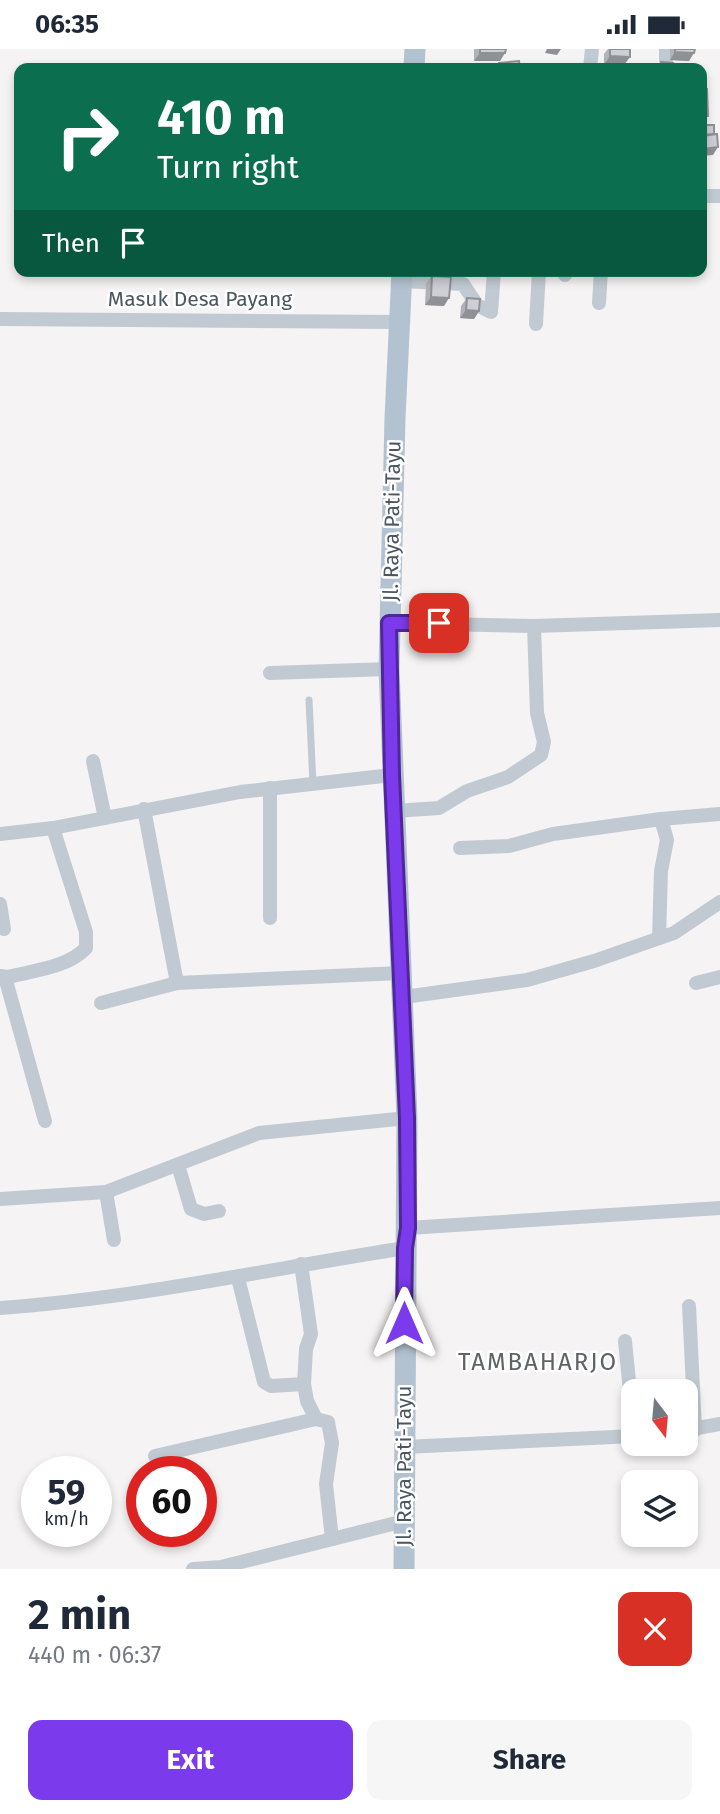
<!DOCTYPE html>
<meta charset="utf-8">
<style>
body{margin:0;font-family:"Fira Sans",sans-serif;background:#f6f6f7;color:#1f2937;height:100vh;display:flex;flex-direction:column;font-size:26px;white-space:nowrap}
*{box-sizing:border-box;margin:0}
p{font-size:23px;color:#747a83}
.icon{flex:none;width:38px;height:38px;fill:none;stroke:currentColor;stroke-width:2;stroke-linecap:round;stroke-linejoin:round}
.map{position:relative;height:1520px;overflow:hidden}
.drawer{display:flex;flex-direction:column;background:#fff;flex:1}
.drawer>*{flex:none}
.hud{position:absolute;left:14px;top:14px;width:693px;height:214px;border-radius:14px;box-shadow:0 4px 10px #0003;background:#0b6e4f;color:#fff;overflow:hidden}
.needle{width:46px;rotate:164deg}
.buttons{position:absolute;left:621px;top:1330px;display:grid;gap:14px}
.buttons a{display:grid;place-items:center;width:77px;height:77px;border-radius:14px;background:#fff;box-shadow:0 4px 10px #0003;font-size:35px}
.speed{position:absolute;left:21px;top:1407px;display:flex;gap:14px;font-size:35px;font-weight:700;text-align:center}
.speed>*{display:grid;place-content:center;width:91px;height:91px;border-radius:50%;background:#fff;box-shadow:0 4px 10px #0003;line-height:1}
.speed small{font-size:18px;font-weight:400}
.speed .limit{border:10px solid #d22;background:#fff;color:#111}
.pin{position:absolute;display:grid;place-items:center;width:60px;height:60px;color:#fff;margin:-30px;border-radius:14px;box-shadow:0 4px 10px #0006}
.me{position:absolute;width:77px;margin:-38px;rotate:0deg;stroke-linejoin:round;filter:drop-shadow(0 0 5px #0008)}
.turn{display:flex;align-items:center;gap:24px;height:147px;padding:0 28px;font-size:32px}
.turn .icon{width:91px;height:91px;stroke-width:2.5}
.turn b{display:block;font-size:49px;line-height:60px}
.then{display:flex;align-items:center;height:66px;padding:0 28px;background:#0003;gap:14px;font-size:26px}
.round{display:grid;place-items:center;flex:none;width:74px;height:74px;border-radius:14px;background:#f6f6f7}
.overview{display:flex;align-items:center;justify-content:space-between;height:119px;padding:0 28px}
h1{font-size:42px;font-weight:700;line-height:52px}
.primary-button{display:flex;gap:14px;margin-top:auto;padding:14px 28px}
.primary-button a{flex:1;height:80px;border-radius:14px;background:#7c3aed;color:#fff;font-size:28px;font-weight:700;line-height:80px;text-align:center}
.primary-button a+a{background:#f6f6f7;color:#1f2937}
.status{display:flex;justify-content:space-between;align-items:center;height:49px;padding:0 35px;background:#fff;direction:ltr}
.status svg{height:19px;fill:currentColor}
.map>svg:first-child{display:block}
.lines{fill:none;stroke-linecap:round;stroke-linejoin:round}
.lane{stroke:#c1cad2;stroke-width:7}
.street{stroke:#c1cad2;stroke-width:14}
.primary{stroke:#b3c2d1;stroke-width:21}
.wall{fill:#b0b2b7}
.shaded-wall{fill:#909195}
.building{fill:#cdcfd5;stroke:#909195;stroke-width:2}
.route-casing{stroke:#51269a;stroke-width:18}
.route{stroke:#7c3aed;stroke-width:12}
.labels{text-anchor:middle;stroke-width:5;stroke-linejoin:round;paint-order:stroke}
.street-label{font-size:21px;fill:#4a5661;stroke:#fff}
.quarter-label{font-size:24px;letter-spacing:2px;fill:#5f6368;stroke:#fff}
</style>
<div class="status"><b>06:35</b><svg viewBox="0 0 49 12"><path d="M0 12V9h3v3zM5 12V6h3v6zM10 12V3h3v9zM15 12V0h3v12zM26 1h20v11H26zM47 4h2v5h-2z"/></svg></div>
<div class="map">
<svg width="720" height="1520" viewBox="0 0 720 1520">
<rect width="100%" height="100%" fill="#f5f3f3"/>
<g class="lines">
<!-- lane -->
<polyline class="lane" points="309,651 313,735"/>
<!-- street -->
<g class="street">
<polyline points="666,0 666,11"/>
<polyline points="590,19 592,0"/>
<polyline points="702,147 720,147"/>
<polyline points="565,226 565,222"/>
<polyline points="401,232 463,235 477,256 491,263 494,222"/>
<polyline points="599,254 601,222"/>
<polyline points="0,270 399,273"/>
<polyline points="536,275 539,222"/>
<polyline points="389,574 534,577 720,571"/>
<polyline points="270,624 389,620"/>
<polyline points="93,712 105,769"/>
<polyline points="270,739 270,869"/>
<polyline points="395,762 439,759 467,742 508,728 541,706 544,693 537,664 534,577"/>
<polyline points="661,770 720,765"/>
<polyline points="0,785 53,779 240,743 392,726"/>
<polyline points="460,799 509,797 553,785 661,770 667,791 661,822 659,889"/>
<polyline points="0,855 4,880"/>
<path d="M0 927 8 928C32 922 69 918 86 899V883L53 779"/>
<polyline points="5,928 45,1072"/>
<polyline points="177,934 401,924"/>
<polyline points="696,934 720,928"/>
<polyline points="404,948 527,931 594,912 674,884 720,853"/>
<polyline points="101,954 177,934 144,760"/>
<polyline points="178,1116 191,1160 204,1165 219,1162"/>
<polyline points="106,1143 114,1191"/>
<polyline points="0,1150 106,1143 259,1084 407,1069"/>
<polyline points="408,1179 720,1159"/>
<polyline points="301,1215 311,1285 306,1300 304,1335 307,1352 316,1370 328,1373 332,1394 326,1435 332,1490"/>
<polyline points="238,1229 264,1333 271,1337 304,1335"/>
<polyline points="689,1257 695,1381"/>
<path d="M0 1259C137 1249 270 1220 405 1199"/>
<polyline points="625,1292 634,1383"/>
<polyline points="687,1381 720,1375"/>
<polyline points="404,1398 634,1387"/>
<polyline points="155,1407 316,1370"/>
<polyline points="193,1520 221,1518 404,1472"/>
</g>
<!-- primary -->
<g class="primary">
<polyline points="414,19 415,0"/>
<polyline points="402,222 395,369 389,620 407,1069 404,1520"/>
</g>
</g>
<!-- wall -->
<g class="wall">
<polygon points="474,0 506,0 500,12 474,12"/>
<polygon points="608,0 630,0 624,16 604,16 604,5"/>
<polygon points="670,0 695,0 689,12 670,11"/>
<polygon points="432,227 444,257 425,256 426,235"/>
<polygon points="467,249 479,262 474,270 460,269 461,257"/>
</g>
<!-- shaded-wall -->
<g class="shaded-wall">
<polygon points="547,0 561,0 557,6 545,4"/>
<polygon points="675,3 694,4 689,12 670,11"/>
<polygon points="480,4 505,4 500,12 474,12"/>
<polygon points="610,7 630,8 624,16 604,16"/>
<polygon points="702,67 708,67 702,75"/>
<polygon points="718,98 713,106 702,107 702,102 703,100"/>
<polygon points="511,222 536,222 533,227 509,225"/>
<polygon points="431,248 449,249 444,257 425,256"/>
<polygon points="466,261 479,262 474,270 460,269"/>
</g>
<!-- building -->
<g class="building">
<polygon points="480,0 506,0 505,4 480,4"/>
<polygon points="610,0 630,0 630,8 610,7"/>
<polygon points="675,0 695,0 694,4 675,3"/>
<polygon points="519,12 520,19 499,19 499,14"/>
<polygon points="661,13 673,14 673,19 661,19"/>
<polygon points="702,40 707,40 708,67 702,67"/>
<polygon points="702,76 714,76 714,85 702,86"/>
<polygon points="717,85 718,98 703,100 702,87"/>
<rect x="702" y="202" width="4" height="12"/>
<polygon points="432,227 451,228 449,249 431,248"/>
<polygon points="467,249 480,250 479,262 466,261"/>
</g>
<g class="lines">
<!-- route casing -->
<g class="route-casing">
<polyline id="route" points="404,1274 405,1199 408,1179 407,1069 392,726 389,574 439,574"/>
</g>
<!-- route -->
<use href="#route" class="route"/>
</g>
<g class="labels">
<!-- street labels -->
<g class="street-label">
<text x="200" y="257">Masuk Desa Payang</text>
<text transform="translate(392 472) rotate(-89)" y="7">Jl. Raya Pati-Tayu</text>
<text transform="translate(404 1417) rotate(-90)" y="7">Jl. Raya Pati-Tayu</text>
</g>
<!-- quarter labels -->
<g class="quarter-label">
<text x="538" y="1321">TAMBAHARJO</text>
</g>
</g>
</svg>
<div class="buttons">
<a><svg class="needle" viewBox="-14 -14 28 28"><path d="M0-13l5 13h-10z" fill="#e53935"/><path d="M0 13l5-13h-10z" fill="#747a83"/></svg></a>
<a><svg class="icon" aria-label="layers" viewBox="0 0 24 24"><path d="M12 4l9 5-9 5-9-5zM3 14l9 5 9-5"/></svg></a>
</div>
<div class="speed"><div>59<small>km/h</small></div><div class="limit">60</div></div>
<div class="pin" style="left:439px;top:574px;background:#d93025"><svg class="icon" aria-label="arrive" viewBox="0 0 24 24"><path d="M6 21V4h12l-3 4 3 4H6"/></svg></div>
<svg class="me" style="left:404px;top:1274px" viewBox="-20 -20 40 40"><path d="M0-17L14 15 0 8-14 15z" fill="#7c3aed" stroke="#fff" stroke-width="4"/></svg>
<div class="hud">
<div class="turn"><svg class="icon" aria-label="right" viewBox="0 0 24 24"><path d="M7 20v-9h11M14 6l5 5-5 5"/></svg><div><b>410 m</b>Turn right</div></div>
<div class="then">Then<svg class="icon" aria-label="arrive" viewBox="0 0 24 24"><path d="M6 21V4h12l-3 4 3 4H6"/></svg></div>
</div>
</div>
<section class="drawer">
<div class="overview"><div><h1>2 min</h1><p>440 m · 06:37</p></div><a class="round" style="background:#d93025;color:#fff"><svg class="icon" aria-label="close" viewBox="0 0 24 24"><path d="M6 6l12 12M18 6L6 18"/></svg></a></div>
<div class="primary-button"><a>Exit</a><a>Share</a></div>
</section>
